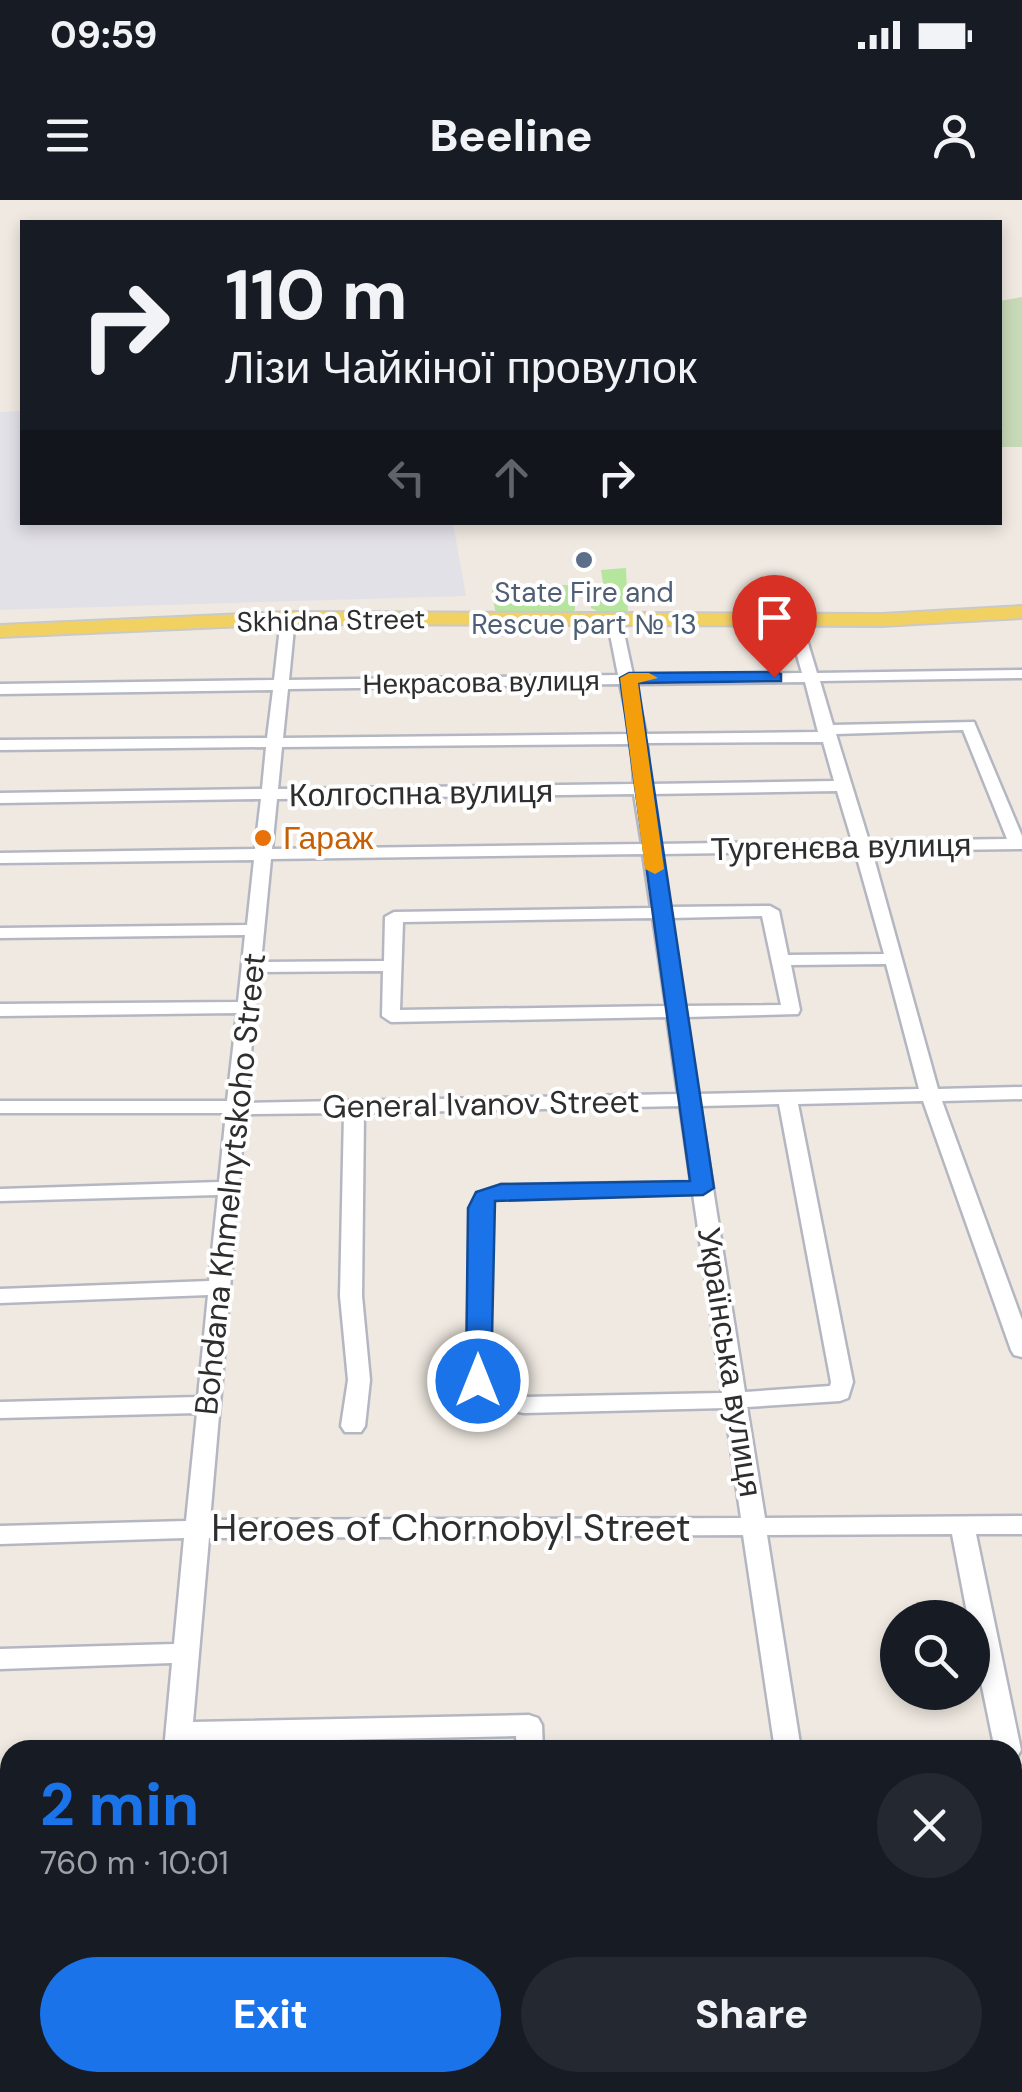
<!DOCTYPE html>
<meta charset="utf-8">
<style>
body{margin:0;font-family:"DM Sans",sans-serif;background:#242831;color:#f1f3f6;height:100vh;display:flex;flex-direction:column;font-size:38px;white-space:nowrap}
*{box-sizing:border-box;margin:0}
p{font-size:32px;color:#9ea1a6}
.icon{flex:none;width:55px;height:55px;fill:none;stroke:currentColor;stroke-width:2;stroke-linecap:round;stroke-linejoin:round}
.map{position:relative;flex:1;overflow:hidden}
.details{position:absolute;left:0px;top:1540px;width:1022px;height:352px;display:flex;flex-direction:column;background:#171b24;border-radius:30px 30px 0 0;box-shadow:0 5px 15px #0003}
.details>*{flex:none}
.guide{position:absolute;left:20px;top:20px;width:982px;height:305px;border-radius:0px;box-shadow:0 5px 15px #0003;background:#171b24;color:#f1f3f6;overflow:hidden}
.fabs{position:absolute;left:880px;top:1400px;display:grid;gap:20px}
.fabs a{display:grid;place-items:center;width:110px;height:110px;border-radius:50%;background:#171b24;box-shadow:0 5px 15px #0003;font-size:50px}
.pin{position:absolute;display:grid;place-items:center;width:85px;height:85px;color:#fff;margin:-102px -42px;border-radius:50% 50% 50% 0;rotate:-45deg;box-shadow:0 0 10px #0007}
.pin .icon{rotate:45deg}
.me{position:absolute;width:110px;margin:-55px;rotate:0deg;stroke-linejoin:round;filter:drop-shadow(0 0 8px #0008)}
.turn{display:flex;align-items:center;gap:35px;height:210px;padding:0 40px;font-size:45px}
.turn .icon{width:130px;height:130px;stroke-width:2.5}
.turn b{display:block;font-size:70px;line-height:85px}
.lanes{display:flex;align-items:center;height:95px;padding:0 40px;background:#0003;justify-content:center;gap:50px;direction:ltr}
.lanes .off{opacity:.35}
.round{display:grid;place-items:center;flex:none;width:105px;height:105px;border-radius:52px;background:#242831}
.overview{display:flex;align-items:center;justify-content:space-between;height:170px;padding:0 40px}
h1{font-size:60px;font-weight:800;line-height:75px;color:#1a73e8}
.button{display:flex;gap:20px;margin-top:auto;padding:20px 40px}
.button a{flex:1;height:115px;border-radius:60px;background:#1a73e8;color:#fff;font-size:40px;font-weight:800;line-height:115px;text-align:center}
.button a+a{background:#242831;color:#f1f3f6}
.status{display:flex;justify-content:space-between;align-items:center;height:70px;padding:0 50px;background:#171b24;direction:ltr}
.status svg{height:28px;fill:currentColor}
header{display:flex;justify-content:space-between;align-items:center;height:130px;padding:0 40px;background:#171b24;font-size:45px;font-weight:800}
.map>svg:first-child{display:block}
.industrial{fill:#e3e1e8}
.green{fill:#b6e59e}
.cemetery{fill:#c8d9b8}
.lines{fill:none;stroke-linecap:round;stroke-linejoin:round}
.minor-casing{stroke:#b4b7c1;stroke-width:5}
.major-casing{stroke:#c9c9c9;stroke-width:4}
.minor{fill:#fff;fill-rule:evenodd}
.major{fill:#f2d163;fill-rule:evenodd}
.route{fill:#1a73e8;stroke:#114b97;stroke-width:2.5}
.slow{fill:#f59e0b}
.service-dot{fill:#5c6f8a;stroke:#fff;stroke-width:4}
.food-dot{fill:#e8710a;stroke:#fff;stroke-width:4}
.labels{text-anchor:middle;stroke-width:8;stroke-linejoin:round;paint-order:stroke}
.far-service-label{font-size:28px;fill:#4e5e75;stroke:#fff}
.far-street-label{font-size:28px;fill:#2e2e2e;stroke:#fff}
.street-label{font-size:32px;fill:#2e2e2e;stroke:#fff}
.food-label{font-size:32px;fill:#c56008;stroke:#fff;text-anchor:start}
.near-street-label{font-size:38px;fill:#2e2e2e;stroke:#fff}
</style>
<div class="status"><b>09:59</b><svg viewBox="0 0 49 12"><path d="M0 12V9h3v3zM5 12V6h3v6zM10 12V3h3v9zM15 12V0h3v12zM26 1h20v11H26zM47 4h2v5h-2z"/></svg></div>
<header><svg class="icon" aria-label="menu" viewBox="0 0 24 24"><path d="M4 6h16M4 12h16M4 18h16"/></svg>Beeline<svg class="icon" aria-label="person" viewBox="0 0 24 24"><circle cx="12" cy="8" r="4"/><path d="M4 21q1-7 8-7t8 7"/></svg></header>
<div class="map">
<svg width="1022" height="1892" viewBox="0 0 1022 1892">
<rect width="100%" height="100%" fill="#efe9e1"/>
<!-- industrial -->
<polygon class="industrial" points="22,211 22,322 453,323 466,396 0,410 0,212"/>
<!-- green -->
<g class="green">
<polygon points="626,368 628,415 605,415 591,408 590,387 603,383 601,370"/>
<polygon points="567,385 574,387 575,410 566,414 505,415 495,410 492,390 500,387"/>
</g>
<!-- cemetery -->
<polygon class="cemetery" points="1022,97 1022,247 1000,247 1000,101"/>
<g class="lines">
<!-- minor casing -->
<g class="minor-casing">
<g id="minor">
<path d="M288 414 295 418 289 480 618 475 607 419 614 415 621 419 633 475 802 473 787 420 794 416 801 420 817 473 1022 470V478L820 481 833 525 974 522 1022 636V649L872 651 938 889 1022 887V899L942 901 1022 1120V1157L1014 1155 1011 1150 923 901 798 904 853 1182 848 1198 840 1201 747 1207 765 1318 1022 1316V1334H976L1021 1550 1017 1557 1012 1559V1550H995L972 1438V1418H968L952 1334 767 1335 801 1550H775L743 1335 209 1338 193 1522 529 1515 538 1518 542 1525 543 1550H517L516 1536 191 1543 190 1550H164L172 1463 0 1469V1449L174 1444 184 1338 0 1344V1326L186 1321 197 1213 0 1218V1202L198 1197 208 1095 0 1103V1089L209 1081 218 995 0 1001V989L219 982 226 913H0V901H227L237 813 0 816V804L238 802 245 735 0 738V728L247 725 254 660 0 663V653L255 649 261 599 0 603V593L262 589 266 547 0 550V540L267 538 273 490 0 494V484L274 480 281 418ZM805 482 818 532 646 534 635 484ZM620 484 631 534 283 538 288 489ZM963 530 1007 639 869 641 836 534ZM823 542 834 581 650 584 647 543ZM632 544 634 584 278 589 282 547ZM837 591 852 641 658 644 650 594ZM634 594 642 644 272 649 277 599ZM855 651 884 754 788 755 779 711 770 706 668 707 660 654ZM643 654 651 708 394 712 385 717 384 761 261 762 271 659ZM762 716 781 805 684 806 670 718ZM653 718 666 806 400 810 403 722ZM886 764 919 889 698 894 686 817 798 814 800 810 791 765ZM383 771 382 816 391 822 667 817 678 894 246 903 259 772ZM779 904 831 1182 830 1186 745 1192 700 906ZM680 906 691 982 501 985 478 993 470 1008 467 1181 482 1205 524 1213 725 1208 741 1318 210 1320 245 914 344 913 340 1096 348 1180 341 1226 345 1232H361L365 1226 370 1180 362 1096 364 913ZM693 994 722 1193 524 1197 497 1193 489 1181 490 1008 493 1001 503 997Z"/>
<polygon points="1012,1563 1022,1567 1022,1633 1012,1630"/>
<polygon points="132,1882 162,1882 161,1892 131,1892"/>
<rect x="531" y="1882" width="30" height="10"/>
<polygon points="823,1882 853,1882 854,1892 824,1892"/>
</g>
</g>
<!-- major casing -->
<g class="major-casing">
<polygon id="major" points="1022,406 1022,418 882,426 288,424 0,437 0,425 288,412 882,414"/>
</g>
<!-- minor -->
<use href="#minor" class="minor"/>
<!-- major -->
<use href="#major" class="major"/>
</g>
<!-- route -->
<polygon class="route" points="774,472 781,474 781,481 638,483 714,988 703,995 495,1001 491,1181 488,1187 469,1187 466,1181 468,1008 476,992 501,984 690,981 620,478 629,473"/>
<!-- slow -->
<polygon class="slow" points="629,473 649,473 658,478 638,483 664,669 655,674 645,669 620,478"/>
<!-- markers -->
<circle class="service-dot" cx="584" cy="360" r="10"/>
<circle class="food-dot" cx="263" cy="638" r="10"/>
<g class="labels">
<!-- far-service labels -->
<g class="far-service-label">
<text x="584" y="402">State Fire and<tspan x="584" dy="32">Rescue part № 13</tspan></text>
</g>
<!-- far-street labels -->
<g class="far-street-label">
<text transform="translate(331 420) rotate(-1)" y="10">Skhidna Street</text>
<text transform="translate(481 482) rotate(-1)" y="10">Некрасова вулиця</text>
</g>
<!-- street labels -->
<g class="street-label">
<text transform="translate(421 593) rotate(-1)" y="11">Колгоспна вулиця</text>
<text transform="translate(841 647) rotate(-1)" y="11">Тургенєва вулиця</text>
<text transform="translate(481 904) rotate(-1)" y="11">General Ivanov Street</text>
<text transform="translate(230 984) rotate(-84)" y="11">Bohdana Khmelnytskoho Street</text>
<text transform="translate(730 1162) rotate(81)" y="11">Українська вулиця</text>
</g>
<!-- food labels -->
<g class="food-label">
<text x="283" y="649">Гараж</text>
</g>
<!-- near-street labels -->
<g class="near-street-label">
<text x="451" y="1341">Heroes of Chornobyl Street</text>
</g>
</g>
</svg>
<div class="fabs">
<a><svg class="icon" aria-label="search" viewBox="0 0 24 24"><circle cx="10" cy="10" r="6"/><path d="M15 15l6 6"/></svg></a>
</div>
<div class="pin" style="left:774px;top:477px;background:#d93025"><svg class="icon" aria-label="arrive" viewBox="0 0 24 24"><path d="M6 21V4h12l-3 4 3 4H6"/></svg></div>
<svg class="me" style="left:478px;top:1181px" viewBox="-20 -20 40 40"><circle r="17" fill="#1a73e8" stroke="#fff" stroke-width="3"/><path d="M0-11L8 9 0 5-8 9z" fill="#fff"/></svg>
<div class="guide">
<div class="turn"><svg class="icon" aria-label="right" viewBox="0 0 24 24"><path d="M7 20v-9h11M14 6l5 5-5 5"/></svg><div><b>110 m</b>Лізи Чайкіної провулок</div></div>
<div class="lanes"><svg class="icon off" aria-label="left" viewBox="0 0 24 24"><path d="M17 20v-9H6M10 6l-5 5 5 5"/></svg><svg class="icon off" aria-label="ahead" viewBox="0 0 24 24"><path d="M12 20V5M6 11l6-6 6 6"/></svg><svg class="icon" aria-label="right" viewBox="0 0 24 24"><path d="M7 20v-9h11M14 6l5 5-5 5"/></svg></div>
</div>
<section class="details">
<div class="overview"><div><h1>2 min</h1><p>760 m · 10:01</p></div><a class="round"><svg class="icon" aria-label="close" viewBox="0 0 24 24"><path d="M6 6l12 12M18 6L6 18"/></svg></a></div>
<div class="button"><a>Exit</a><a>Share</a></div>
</section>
</div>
